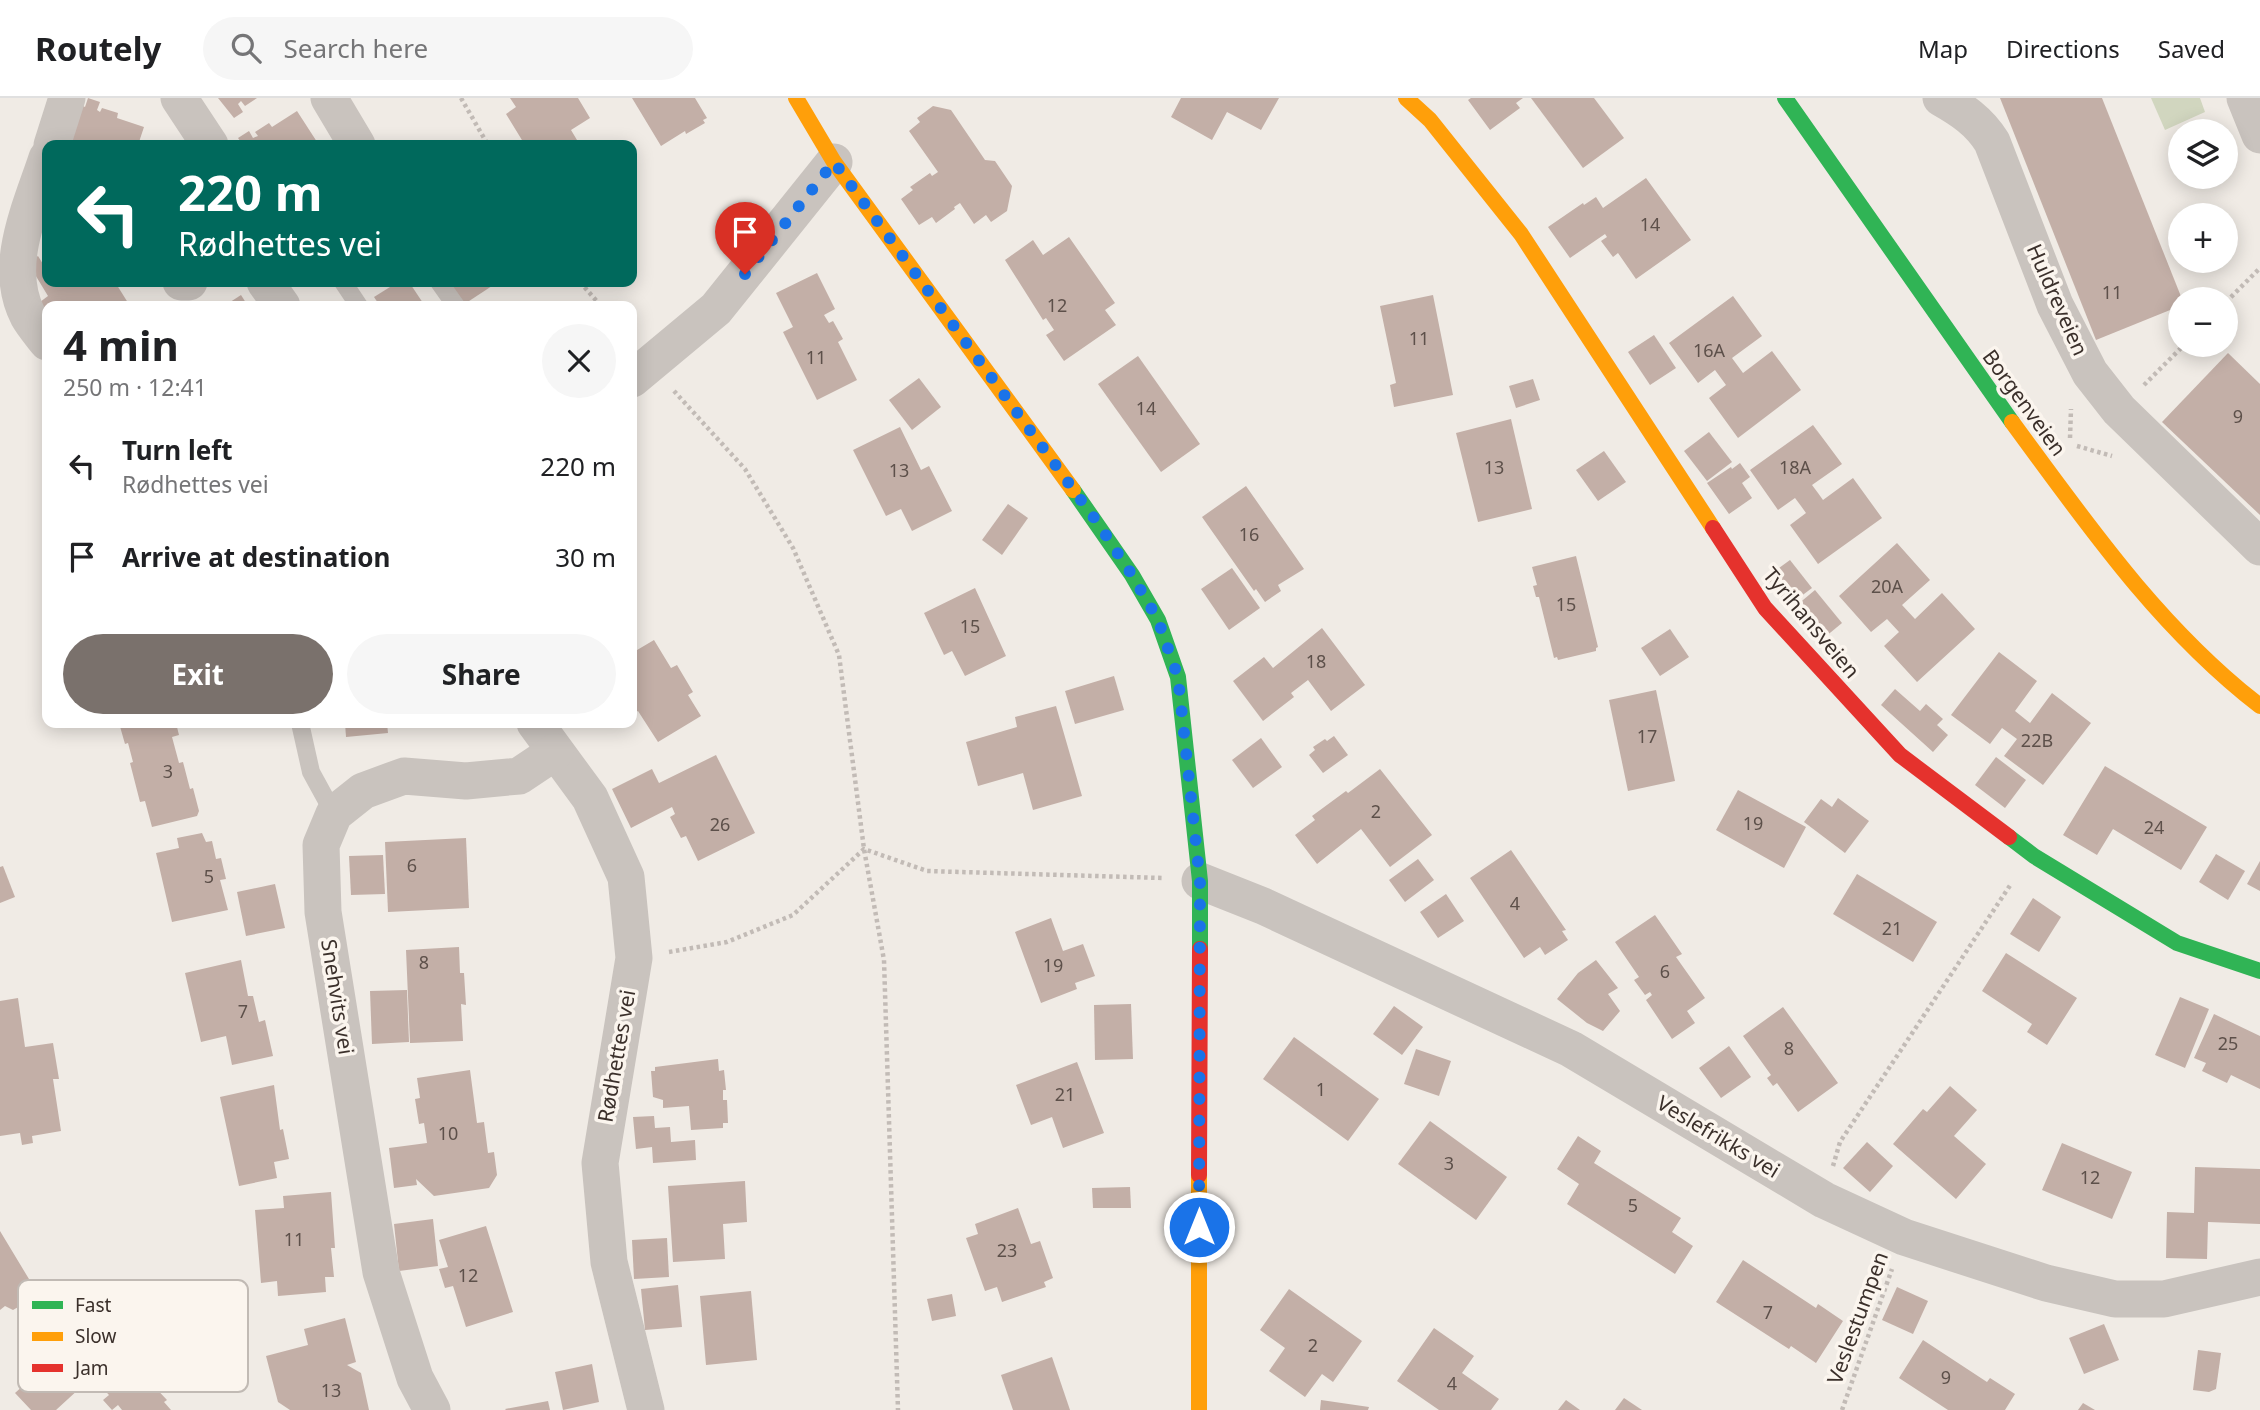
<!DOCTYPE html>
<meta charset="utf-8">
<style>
body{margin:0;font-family:"Noto Sans",sans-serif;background:#f6f6f6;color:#202124;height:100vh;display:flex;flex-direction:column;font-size:26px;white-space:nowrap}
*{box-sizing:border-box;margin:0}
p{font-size:23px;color:#757577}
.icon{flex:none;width:38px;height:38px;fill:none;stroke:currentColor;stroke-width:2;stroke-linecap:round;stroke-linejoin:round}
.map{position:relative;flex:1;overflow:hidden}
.sheet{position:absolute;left:42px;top:203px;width:595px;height:427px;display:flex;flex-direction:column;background:#fff;border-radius:14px;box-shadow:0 4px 18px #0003}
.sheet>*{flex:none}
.banner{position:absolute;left:42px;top:42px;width:595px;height:147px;border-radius:14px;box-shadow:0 4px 18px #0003;background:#00695c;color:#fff;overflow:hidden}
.tools{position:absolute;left:2168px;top:21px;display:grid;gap:14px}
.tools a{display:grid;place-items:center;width:70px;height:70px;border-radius:50%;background:#fff;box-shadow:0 4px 18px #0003;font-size:35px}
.pin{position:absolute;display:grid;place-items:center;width:60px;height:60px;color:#fff;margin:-72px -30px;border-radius:50% 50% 50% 0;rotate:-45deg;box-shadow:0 0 7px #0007}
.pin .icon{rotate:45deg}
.me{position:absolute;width:77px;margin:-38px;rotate:0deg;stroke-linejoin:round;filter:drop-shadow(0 0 5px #0008)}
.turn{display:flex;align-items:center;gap:24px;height:147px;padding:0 21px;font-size:32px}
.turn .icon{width:91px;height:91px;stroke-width:2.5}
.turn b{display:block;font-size:49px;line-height:60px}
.round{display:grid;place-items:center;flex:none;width:74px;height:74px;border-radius:37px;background:#f6f6f6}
.headline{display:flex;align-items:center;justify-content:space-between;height:119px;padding:0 21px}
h1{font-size:42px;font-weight:700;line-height:52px}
.cta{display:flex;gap:14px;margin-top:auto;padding:14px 21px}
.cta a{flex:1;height:80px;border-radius:42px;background:#7a716c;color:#fff;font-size:28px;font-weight:700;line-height:80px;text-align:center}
.cta a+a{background:#f6f6f6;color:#202124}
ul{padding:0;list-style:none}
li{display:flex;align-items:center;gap:21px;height:91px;padding:0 21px}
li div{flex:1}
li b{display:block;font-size:26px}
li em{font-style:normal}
header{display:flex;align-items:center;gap:42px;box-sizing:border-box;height:98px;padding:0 35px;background:#fff;border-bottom:2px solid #e0e0e0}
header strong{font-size:33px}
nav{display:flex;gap:38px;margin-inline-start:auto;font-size:24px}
.search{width:490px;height:63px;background:#f6f6f6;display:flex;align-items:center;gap:18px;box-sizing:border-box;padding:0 24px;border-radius:38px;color:#757577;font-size:26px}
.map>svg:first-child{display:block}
.green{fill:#d1d6bf}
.building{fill:#c3afa7}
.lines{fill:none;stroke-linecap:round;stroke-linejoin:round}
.path{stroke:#c2bbb6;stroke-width:4.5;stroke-dasharray:3.5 3.5;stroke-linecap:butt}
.lane{stroke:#c9c3be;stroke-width:18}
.street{stroke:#c9c3be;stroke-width:37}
.fast{stroke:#30b455;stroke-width:16}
.slow{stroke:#ff9f0a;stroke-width:16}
.jam{stroke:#e5322d;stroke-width:16}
.route{stroke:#1a73e8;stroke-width:12;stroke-dasharray:0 21.6}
.labels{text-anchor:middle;stroke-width:7;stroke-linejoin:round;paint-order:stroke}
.number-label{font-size:18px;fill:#5d504a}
.street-label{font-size:21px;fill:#3b302b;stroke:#fbf5ee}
.key{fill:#fbf5ee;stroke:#c1bab4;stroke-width:2}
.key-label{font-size:19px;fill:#3b302b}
</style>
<header>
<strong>Routely</strong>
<div class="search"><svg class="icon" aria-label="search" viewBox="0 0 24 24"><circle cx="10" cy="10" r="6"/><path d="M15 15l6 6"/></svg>Search here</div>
<nav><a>Map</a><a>Directions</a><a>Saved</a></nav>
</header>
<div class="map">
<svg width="2260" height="1312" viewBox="0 0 2260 1312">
<rect width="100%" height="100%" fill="#f0ebe5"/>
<!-- green -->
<polygon class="green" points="2151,0 2200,0 2205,14 2165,32"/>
<!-- building -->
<g class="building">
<polygon points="88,0 100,4 97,12 100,14 102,10 118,15 117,20 144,29 138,47 61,47 83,8 85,9"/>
<polygon points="218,0 257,0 245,8 241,3 238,6 243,14 234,20"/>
<polygon points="510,0 578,0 590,20 571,32 580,47 525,47 506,16 516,9"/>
<polygon points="632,0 695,0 707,20 703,22 705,25 686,36 685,33 661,48"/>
<polygon points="1181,0 1279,0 1261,32 1227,14 1212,42 1171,19"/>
<polygon points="1471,0 1523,0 1516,5 1520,10 1490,32 1468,2"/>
<polygon points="1531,0 1594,0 1624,40 1583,70"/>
<polygon points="2000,0 2102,0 2182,201 2180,208 2096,242"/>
<polygon points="933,8 951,12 985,62 995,63 1012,88 1007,113 991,124 986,117 974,126 960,105 954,109 955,111 936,125 932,119 919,127 901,101 913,92 910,89 930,75 932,78 938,74 909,33 920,24 917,20"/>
<polygon points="297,13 319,47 243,47 238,40 249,33 253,40 258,38 255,34 269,25 272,29"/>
<polygon points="1646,80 1691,142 1636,181 1618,155 1613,159 1601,143 1607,139 1605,136 1570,160 1548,129 1583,105 1584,107 1596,99 1603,110"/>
<polygon points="1069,139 1115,205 1105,212 1116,227 1064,263 1046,237 1054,232 1046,220 1043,222 1005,162 1033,142 1043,157"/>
<polygon points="38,158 43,166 45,164 43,161 47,158 47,184 115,184 130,208 47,208 47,215 40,204 48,198 28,165"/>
<polygon points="817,175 835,211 824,217 829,225 833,223 843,241 838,244 857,282 817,302 783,234 793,229 776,195"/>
<polygon points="398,184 409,184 425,208 380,208 374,199"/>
<polygon points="448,184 493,184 495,186 463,207"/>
<polygon points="241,197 248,208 224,208"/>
<polygon points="1433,197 1453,297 1394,309 1390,287 1396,285 1380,208"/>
<polygon points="1733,198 1762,238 1732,260 1743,275 1772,253 1801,292 1738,340 1709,300 1726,287 1715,272 1698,285 1669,245"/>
<polygon points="1654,237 1676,270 1650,287 1628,254"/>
<polygon points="2228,255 2260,286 2260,417 2162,324"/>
<polygon points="1138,258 1200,346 1161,374 1098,286"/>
<polygon points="919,280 941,309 912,332 889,302"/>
<polygon points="1533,281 1540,302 1516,310 1509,288"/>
<polygon points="1511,321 1532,411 1478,424 1456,335"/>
<polygon points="1813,327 1842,366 1812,387 1818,395 1823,402 1853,380 1882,420 1818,466 1790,427 1806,415 1801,408 1795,400 1778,412 1750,372"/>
<polygon points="900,329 921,372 929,368 952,413 912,433 901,411 886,418 853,352"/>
<polygon points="1709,334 1732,364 1707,383 1684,353"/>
<polygon points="1604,353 1626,384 1598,403 1576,372"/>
<polygon points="1740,365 1750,379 1742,385 1752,400 1729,416 1707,385 1731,369 1732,371"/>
<polygon points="1246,388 1304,471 1278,487 1281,493 1265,504 1256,491 1254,493 1202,419"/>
<polygon points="1008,406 1028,420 1002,457 982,442"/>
<polygon points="1897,445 1930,482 1902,507 1915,521 1942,495 1975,531 1917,584 1884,548 1899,534 1887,521 1871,534 1839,498"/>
<polygon points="1576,458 1598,549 1596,550 1596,553 1558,562 1557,559 1554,560 1539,499 1536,499 1533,488 1537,487 1532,469"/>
<polygon points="1790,462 1812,490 1788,508 1767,479"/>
<polygon points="1232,470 1260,510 1229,532 1201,491"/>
<polygon points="975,490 1006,558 965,578 952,553 944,557 924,515"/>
<polygon points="1815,492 1842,525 1819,544 1791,512"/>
<polygon points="1322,530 1365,587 1331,613 1308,582 1291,595 1294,599 1263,623 1233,583 1264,559 1273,570"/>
<polygon points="1670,531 1689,559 1660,578 1641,550"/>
<polygon points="654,542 671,570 677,567 693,594 688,597 701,618 658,644 638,613 632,616 632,555"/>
<polygon points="1999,554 2037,583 2015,613 2030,625 2052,595 2091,625 2043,687 2004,658 2017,641 2002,630 1990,646 1951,617"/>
<polygon points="1114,578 1124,612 1075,626 1065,593"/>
<polygon points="1895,591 1920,613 1926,606 1943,621 1937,627 1948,637 1933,654 1881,607"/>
<polygon points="1656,592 1675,683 1628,693 1609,602"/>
<polygon points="1056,608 1082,698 1033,712 1023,675 978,688 966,644 1017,629 1015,619"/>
<polygon points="119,625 176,625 179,637 172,639 179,665 183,664 190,691 193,690 199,713 197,718 152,729 145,703 140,704 130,665 133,664 128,645 125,646"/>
<polygon points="345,625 387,625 388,635 346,639"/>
<polygon points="1334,638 1348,657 1323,675 1309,657 1315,652 1313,649 1325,641 1327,643"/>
<polygon points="1261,640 1282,669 1253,690 1232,662"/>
<polygon points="716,657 755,735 698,763 686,738 681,740 670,719 675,716 672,709 631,730 612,691 652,671 659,685"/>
<polygon points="1996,659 2026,682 2005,710 1975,687"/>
<polygon points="2105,668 2207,729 2181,772 2113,731 2097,757 2063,737"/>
<polygon points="1380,671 1432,737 1390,769 1361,731 1317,766 1295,737 1315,722 1312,718 1346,693 1348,695"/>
<polygon points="1738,692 1806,729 1784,770 1716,732"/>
<polygon points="1838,700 1869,723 1845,755 1804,724 1821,701 1832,709"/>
<polygon points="202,735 206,744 212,743 216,761 221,760 226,781 220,782 228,812 172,824 156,755 179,750 177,740"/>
<polygon points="466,740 469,810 388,814 385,744"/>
<polygon points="1511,752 1566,832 1562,833 1568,842 1545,857 1540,849 1524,860 1470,780"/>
<polygon points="2216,756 2245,773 2228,802 2199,784"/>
<polygon points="383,757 385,796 351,797 349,758"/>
<polygon points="1418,761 1434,782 1405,804 1389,782"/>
<polygon points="2260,763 2260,793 2247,786"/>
<polygon points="3,768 15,799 0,805 0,769"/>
<polygon points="1857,776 1937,824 1913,864 1833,816"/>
<polygon points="275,786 285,830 246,838 237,794"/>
<polygon points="1446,796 1464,823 1438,840 1420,814"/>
<polygon points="2033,800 2061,819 2039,854 2010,836"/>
<polygon points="1655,817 1682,856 1676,859 1705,900 1687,913 1695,925 1672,941 1646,902 1652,897 1650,894 1645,897 1634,882 1639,879 1615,844"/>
<polygon points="1051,820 1063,853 1083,846 1095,878 1075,885 1077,891 1041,905 1015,834"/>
<polygon points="459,849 460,875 464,875 466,907 461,906 463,943 410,945 406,852"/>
<polygon points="2006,855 2077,900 2047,947 2027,934 2032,926 1982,893"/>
<polygon points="241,862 248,898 253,898 259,924 265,922 273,958 232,967 226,938 201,944 185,875"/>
<polygon points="1596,862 1618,890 1608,896 1620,913 1603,933 1587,925 1557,901 1578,875"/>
<polygon points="407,892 409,944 372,946 370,893"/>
<polygon points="2180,899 2209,911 2185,970 2155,957"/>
<polygon points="18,900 25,949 53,945 59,981 53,981 61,1033 32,1038 33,1045 22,1047 20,1035 0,1038 0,903"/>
<polygon points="1131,906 1133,961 1095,962 1094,907"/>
<polygon points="1394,908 1423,929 1402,957 1373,936"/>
<polygon points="1783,909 1838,985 1798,1014 1777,985 1773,988 1767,980 1771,977 1743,938"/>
<polygon points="2214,916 2260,938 2260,991 2231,977 2227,985 2202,973 2206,965 2194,960"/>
<polygon points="1294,939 1379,1001 1348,1043 1263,981"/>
<polygon points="1729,948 1751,979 1721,1000 1699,970"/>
<polygon points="1416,951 1451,963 1439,998 1404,986"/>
<polygon points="718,961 719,973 724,972 726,992 723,992 723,1002 727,1002 728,1025 723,1025 723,1030 691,1032 689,1008 663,1010 663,1002 653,999 651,973 655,973 655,969"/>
<polygon points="1077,964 1104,1035 1063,1050 1052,1019 1031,1027 1016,987"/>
<polygon points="470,972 477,1025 484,1024 488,1055 494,1054 497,1077 489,1090 434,1098 416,1081 417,1087 394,1090 389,1050 427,1045 424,1025 419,1026 415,1001 420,1000 417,980"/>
<polygon points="274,987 280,1032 283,1031 289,1061 274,1064 277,1080 239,1088 220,999"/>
<polygon points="1950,988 1977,1012 1954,1038 1986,1066 1956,1101 1893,1046 1923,1011 1927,1014"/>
<polygon points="654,1018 655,1030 670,1029 671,1044 695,1042 696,1062 653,1065 652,1049 636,1051 633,1019"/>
<polygon points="1430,1023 1507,1079 1476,1122 1398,1066"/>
<polygon points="1578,1038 1601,1053 1594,1065 1681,1120 1672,1134 1693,1148 1675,1176 1567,1106 1579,1086 1557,1071"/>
<polygon points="1867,1044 1893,1068 1870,1094 1843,1070"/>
<polygon points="2062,1045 2132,1074 2112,1121 2042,1092"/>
<polygon points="2195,1069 2260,1071 2260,1126 2208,1124 2207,1161 2166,1160 2167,1114 2194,1115"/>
<polygon points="745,1083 747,1124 723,1126 725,1161 673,1164 668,1088"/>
<polygon points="1130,1089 1131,1110 1093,1110 1092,1090"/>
<polygon points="331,1094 335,1150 331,1150 334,1179 325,1179 326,1194 278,1198 277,1183 261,1185 255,1112 284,1110 283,1098"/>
<polygon points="1018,1110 1031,1146 1040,1143 1053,1180 1044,1184 1046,1189 1002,1204 997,1189 985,1193 966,1140 978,1136 975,1126"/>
<polygon points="433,1121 438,1168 399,1173 394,1126"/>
<polygon points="486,1128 513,1214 466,1229 453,1188 445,1190 439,1171 448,1169 439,1142"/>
<polygon points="0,1133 35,1191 30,1194 27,1204 13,1212 5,1208 0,1212"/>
<polygon points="667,1140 669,1179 634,1181 632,1142"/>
<polygon points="1743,1162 1816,1210 1818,1206 1843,1223 1816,1265 1791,1248 1789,1251 1716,1204"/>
<polygon points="678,1187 682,1229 645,1232 641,1191"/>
<polygon points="1897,1189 1928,1203 1913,1236 1882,1222"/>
<polygon points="1289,1191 1362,1243 1333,1284 1322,1276 1305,1299 1269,1273 1285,1250 1260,1232"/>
<polygon points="751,1193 757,1262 706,1267 700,1198"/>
<polygon points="952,1196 956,1218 932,1223 927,1201"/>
<polygon points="345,1220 356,1264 347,1267 361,1275 369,1312 290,1312 278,1304 266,1258 308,1247 304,1231"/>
<polygon points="2104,1226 2119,1262 2084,1276 2069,1240"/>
<polygon points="94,1227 136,1272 140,1267 152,1280 149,1283 167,1302 164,1304 171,1312 122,1312 118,1307 112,1312 103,1302 109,1297 92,1279 56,1312 31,1312 15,1295 33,1279 35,1281"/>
<polygon points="1434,1230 1474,1258 1462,1275 1499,1301 1491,1312 1439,1312 1397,1283"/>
<polygon points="1923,1242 1987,1284 1990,1280 2015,1296 2005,1312 1948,1312 1899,1280"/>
<polygon points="2198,1252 2221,1255 2216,1291 2209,1294 2193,1292"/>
<polygon points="1052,1259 1070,1312 1013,1312 1001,1277"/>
<polygon points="592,1266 599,1304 563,1312 555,1274"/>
<polygon points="1624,1300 1642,1312 1615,1312"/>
<polygon points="1321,1302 1369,1309 1368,1312 1320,1312"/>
<polygon points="1566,1302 1580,1312 1558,1312"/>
<polygon points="548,1303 550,1312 506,1312 505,1311"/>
<polygon points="2083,1305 2095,1312 2078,1312"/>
</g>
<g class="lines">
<!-- path -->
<g class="path">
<polyline points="461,0 488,47"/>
<polyline points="580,184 601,208"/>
<polyline points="2226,204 2260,170"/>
<polyline points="2144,287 2184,247"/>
<polyline points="674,293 745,371 793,450 839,557 864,751 884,862 898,1312"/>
<polyline points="2070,340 2071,311"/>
<polyline points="2077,348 2112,358"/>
<polyline points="669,854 727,844 793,817 864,751 927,773 1163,780"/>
<polyline points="1833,1068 1840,1044 2011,786"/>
<polyline points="1842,1312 1892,1171"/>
</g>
<!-- lane -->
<g class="lane">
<polyline points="343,184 359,208"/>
<polyline points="439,184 456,208"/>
<polyline points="300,625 311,674 334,716"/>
</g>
<!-- street -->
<g class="street">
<polyline points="179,0 210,47"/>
<polyline points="329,0 357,47"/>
<path d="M1941 0C1962 12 1979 23 1992 44L2055 207 2090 275 2119 312 2260 449"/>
<polyline points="2245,0 2260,37"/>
<polyline points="52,47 67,0"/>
<path d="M47 60C31 109 2 168 28 218 33 227 41 236 47 244"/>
<polyline points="181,184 189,184"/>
<polyline points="265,184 282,208"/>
<polyline points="632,281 716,211 834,64"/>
<polyline points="535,625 590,700 626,779 634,860 600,1065 609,1164 646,1312"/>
<polyline points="1200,783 1263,808 1571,951 1824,1102 1904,1139 2046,1185 2115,1201 2164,1201 2260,1179"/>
<polyline points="432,1312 415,1280 381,1174 323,814 321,747 334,716 363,693 404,678 466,683 519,678 555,654"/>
</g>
<!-- fast -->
<g class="fast">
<polyline points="1785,0 2012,324"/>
<polyline points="1073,392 1132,477 1158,522 1178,579 1200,783 1200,851"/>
<polyline points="2009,739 2034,758 2177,845 2260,873"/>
</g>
<!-- slow -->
<g class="slow">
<polyline points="796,0 834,64 1073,392"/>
<polyline points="1406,0 1430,22 1521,136 1713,430"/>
<path d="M2012 324C2087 426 2159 530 2260 608"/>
<polyline points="1199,1312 1199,1077"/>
</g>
<!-- jam -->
<g class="jam">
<polyline points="1713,430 1765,510 1900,657 2009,739"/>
<polyline points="1199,1077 1200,851"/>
</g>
</g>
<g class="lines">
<!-- route -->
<polyline class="route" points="745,176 834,64 1100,428 1132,477 1158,522 1178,579 1200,783 1199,1129"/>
</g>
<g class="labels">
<!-- number labels -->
<g class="number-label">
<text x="1650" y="133">14</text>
<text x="2112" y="201">11</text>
<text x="1057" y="214">12</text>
<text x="1419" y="247">11</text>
<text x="1709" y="259">16A</text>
<text x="816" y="266">11</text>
<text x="1146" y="317">14</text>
<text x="2238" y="325">9</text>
<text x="1494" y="376">13</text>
<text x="1795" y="376">18A</text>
<text x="899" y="379">13</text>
<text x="1249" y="443">16</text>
<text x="1887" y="495">20A</text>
<text x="1566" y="513">15</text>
<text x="970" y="535">15</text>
<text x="1316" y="570">18</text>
<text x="1647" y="645">17</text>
<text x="2037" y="649">22B</text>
<text x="168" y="680">3</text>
<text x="1376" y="720">2</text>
<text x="1753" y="732">19</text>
<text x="720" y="733">26</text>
<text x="2154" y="736">24</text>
<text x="412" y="774">6</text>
<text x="209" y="785">5</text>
<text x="1515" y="812">4</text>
<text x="1892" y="837">21</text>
<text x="424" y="871">8</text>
<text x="1053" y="874">19</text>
<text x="1665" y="880">6</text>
<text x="243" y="920">7</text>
<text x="2228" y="952">25</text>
<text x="1789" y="957">8</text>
<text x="1321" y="998">1</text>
<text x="1065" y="1003">21</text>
<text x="448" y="1042">10</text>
<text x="1449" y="1072">3</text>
<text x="2090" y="1086">12</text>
<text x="1633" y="1114">5</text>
<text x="294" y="1148">11</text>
<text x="1007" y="1159">23</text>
<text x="468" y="1184">12</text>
<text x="1768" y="1221">7</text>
<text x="1313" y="1254">2</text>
<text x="1946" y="1286">9</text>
<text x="1452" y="1292">4</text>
<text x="331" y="1299">13</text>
</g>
<!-- street labels -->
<g class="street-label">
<text transform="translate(2057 202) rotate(66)" y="7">Huldreveien</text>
<text transform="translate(2024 305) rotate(54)" y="7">Borgenveien</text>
<text transform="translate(1811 525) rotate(50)" y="7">Tyrihansveien</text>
<text transform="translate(337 899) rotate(81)" y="7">Snehvits vei</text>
<text transform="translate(617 958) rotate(-80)" y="7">Rødhettes vei</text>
<text transform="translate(1718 1039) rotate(31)" y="7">Veslefrikks vei</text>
<text transform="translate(1858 1220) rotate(-70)" y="7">Veslestumpen</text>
</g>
</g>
<!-- legend -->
<rect x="18" y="1182" width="230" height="112" rx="10" class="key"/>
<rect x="32" y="1203" width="31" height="8" fill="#30b455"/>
<rect x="32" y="1234" width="31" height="9" fill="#ff9f0a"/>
<rect x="32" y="1266" width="31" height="8" fill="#e5322d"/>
<g class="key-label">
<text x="75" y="1214">Fast</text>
<text x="75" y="1245">Slow</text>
<text x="75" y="1277">Jam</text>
</g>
</svg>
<div class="tools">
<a><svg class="icon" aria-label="layers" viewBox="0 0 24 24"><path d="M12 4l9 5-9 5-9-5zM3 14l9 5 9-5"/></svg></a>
<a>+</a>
<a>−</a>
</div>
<div class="pin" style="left:745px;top:176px;background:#d93025"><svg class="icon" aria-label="arrive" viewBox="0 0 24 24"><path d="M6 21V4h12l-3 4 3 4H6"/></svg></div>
<svg class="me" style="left:1199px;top:1129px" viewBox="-20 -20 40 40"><circle r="17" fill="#1a73e8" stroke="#fff" stroke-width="3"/><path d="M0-11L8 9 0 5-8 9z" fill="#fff"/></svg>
<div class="banner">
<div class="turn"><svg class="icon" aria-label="left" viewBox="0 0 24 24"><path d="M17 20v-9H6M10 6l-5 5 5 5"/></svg><div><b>220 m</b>Rødhettes vei</div></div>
</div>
<section class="sheet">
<div class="headline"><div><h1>4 min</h1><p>250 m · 12:41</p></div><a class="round"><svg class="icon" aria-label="close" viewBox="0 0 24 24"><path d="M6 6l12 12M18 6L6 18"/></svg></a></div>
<ul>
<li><svg class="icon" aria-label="left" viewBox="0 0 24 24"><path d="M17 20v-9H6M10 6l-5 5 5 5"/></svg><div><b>Turn left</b><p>Rødhettes vei</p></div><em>220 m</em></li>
<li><svg class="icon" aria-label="arrive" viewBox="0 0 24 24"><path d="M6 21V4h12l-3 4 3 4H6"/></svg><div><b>Arrive at destination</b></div><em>30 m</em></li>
</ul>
<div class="cta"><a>Exit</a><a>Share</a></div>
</section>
</div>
